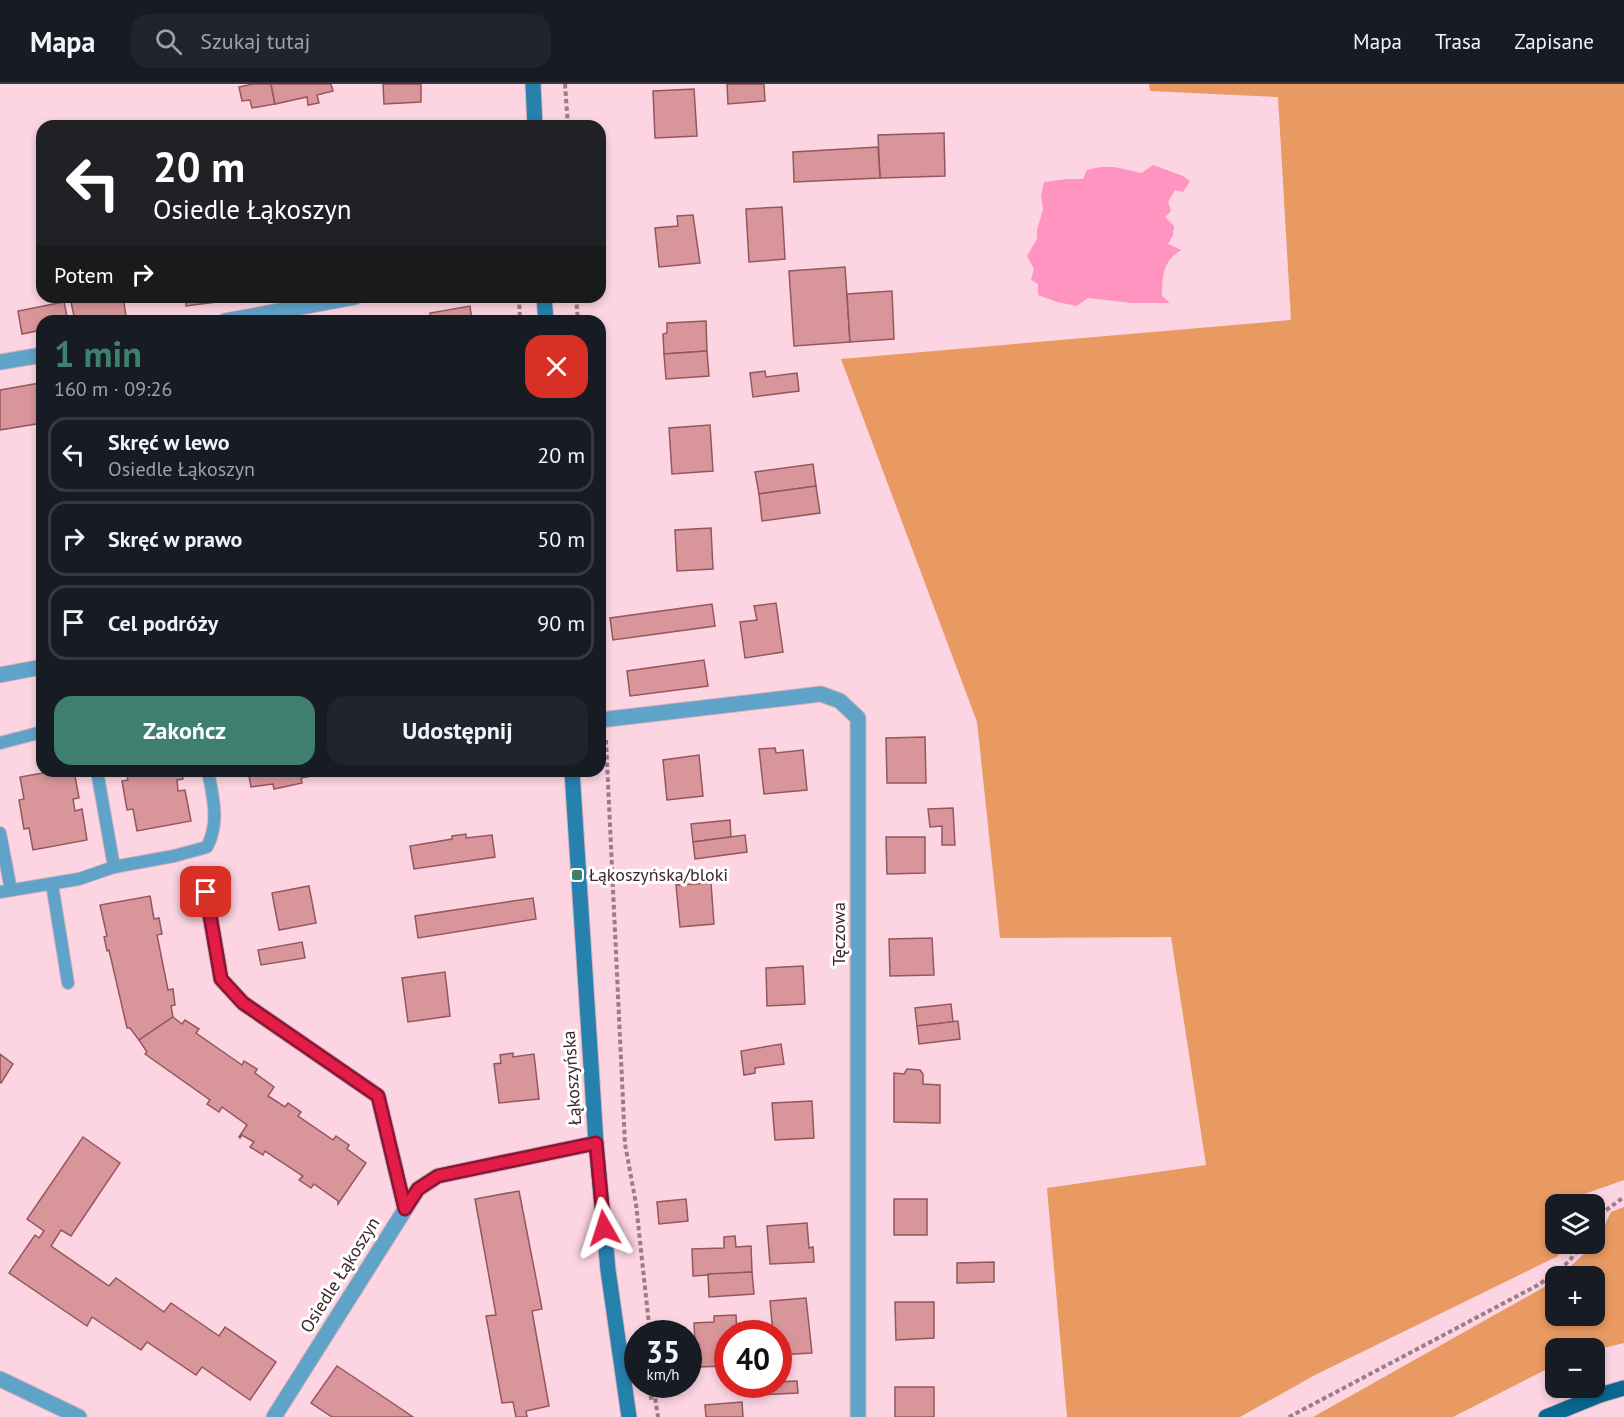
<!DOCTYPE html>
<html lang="pl">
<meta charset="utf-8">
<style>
body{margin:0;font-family:"PT Sans",sans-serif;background:#20242c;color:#f1f3f6;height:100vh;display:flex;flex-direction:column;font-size:22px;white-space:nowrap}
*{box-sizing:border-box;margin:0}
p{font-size:20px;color:#9ea1a6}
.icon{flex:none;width:33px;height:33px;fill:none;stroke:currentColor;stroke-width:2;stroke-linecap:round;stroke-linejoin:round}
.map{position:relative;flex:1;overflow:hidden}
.side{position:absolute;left:36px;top:231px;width:570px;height:462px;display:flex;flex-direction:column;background:#171b24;border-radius:18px;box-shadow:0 3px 9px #0003}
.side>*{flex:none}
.top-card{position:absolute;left:36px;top:36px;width:570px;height:183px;border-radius:18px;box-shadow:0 3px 9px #0003;background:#202124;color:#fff;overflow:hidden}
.fabs{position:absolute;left:1545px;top:1110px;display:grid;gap:12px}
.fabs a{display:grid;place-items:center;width:60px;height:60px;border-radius:12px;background:#171b24;box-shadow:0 3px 9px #0003;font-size:30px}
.speed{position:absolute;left:624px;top:1236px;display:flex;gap:12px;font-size:30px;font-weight:700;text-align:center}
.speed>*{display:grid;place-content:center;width:78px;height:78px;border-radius:50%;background:#171b24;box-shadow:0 3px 9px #0003;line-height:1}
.speed small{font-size:15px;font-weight:400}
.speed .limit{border:9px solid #d22;background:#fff;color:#111}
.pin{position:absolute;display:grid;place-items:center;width:51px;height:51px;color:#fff;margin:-26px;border-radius:12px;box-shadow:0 3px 9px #0006}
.me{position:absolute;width:66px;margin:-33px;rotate:354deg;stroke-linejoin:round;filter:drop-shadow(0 0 4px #0008)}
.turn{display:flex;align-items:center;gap:21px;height:126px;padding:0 18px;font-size:27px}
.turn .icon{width:78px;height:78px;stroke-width:2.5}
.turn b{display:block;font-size:42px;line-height:51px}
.then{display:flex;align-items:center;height:57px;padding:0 18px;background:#0003;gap:12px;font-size:22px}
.round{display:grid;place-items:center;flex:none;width:63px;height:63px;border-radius:18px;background:#20242c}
.overview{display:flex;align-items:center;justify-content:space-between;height:102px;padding:0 18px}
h1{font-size:36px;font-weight:800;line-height:45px;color:#3e7f6e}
.primary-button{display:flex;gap:12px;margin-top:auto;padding:12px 18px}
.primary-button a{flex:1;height:69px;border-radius:18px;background:#3e7f6e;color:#fff;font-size:24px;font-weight:800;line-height:69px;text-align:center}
.primary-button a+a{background:#20242c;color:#f1f3f6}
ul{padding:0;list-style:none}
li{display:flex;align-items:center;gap:18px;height:75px;margin:0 12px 9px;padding:0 6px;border:3px solid #363941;border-radius:18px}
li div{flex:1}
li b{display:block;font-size:22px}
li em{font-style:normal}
header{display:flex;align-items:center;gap:36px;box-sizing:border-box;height:84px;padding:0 30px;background:#171b24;border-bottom:2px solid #363941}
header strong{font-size:28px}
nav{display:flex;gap:33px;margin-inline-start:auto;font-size:21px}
.search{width:420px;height:54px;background:#20242c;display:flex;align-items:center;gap:15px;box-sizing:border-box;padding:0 21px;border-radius:18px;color:#9ea1a6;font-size:22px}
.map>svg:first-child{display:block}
.green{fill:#e99a62}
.water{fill:#fe94bf}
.building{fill:#d8969a;stroke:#93575c;stroke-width:1.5}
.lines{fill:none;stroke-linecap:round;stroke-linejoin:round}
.lane-casing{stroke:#d6b1be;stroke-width:14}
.street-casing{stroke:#d6b1be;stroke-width:17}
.secondary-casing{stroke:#d6b1be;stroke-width:17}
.primary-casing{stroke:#d6b1be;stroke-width:17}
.path{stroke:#9c7c87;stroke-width:4;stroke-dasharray:4.5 3;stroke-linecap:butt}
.lane{stroke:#60a3c8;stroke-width:12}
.street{stroke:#60a3c8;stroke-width:15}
.secondary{stroke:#2681ad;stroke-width:15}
.primary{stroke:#096890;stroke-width:15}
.route-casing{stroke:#92132f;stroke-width:15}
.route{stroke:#e11d48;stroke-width:10}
.poi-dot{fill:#3e7f6e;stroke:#fff;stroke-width:2}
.labels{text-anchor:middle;stroke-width:6;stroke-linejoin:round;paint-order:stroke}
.poi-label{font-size:18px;fill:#3d252e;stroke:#fff;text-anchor:start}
.street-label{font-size:18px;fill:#3d252e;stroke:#fff}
</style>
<header>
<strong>Mapa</strong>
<div class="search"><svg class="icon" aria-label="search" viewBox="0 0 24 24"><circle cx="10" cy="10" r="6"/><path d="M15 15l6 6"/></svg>Szukaj tutaj</div>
<nav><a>Mapa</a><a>Trasa</a><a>Zapisane</a></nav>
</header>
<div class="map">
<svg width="1624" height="1333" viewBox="0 0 1624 1333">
<rect width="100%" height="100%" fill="#fcd4e2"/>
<!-- green -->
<g class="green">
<polygon points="1149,0 1624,0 1624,1096 1576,1113 1574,1120 1556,1120 1556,1160 1562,1160 1558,1172 1315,1291 1240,1333 1067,1333 1047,1104 1206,1081 1171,853 1000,854 977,638 841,275 1291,236 1278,13 1150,7"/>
<polygon points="1624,1123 1624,1259 1595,1266 1556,1264 1555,1281 1453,1333 1313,1333 1555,1197 1556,1232 1594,1232 1594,1192 1560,1192 1596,1159 1611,1128"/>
</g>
<!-- water -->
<path class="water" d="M1153 81 1183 92 1190 97 1183 108 1175 106 1168 118 1171 127 1165 133 1174 142 1173 151 1168 160 1181 166C1163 177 1162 192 1162 212L1170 219H1132L1088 214 1077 222 1057 218 1038 211V200L1031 196 1034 185 1027 172 1037 155V146L1043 125 1041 111 1044 98 1067 95H1083L1087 86C1111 79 1119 85 1142 89Z"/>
<!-- building -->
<g class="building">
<polygon points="253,0 271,0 275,20 252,24 250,16 242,17 239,3"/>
<polygon points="271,0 331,0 333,7 317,11 319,19 308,21 307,13 275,20"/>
<polygon points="383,0 421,0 421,18 384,20"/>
<polygon points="727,0 764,0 765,17 728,20"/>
<polygon points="694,5 697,52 655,54 653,7"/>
<polygon points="944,49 945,92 880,94 878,51"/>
<polygon points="878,63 880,94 794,98 793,68"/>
<polygon points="782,123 785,175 749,178 746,125"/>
<polygon points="693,131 700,179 659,183 655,144 678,142 677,132"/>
<polygon points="845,183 850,258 794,262 789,187"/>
<polygon points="892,207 894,255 850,258 847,210"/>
<polygon points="86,213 123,213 126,232 103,237 75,237 71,218"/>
<polygon points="186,213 224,213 224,217 186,222"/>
<polygon points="64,218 68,237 42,237 42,246 22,250 18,227"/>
<polygon points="470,222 472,237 431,237 430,229"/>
<polygon points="706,237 707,267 664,270 663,250 667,249 667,239"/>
<polygon points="707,267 709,292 666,295 664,270"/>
<polygon points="765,287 766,293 797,289 799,307 753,313 750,289"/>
<polygon points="40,299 42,339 0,346 0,306"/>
<polygon points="710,341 713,387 672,390 669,344"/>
<polygon points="813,380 816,402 759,410 755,388"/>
<polygon points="816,402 820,429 762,437 759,410"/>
<polygon points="711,444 713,485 677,487 675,446"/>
<polygon points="776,519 783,568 745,574 740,538 757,536 754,522"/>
<polygon points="712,520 715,542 613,556 610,534"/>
<polygon points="704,576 708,602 630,612 627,587"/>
<polygon points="925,653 926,699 887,699 886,654"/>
<polygon points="775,664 776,669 803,666 807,706 764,710 759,665"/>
<polygon points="699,671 703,712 667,716 663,676"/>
<polygon points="54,687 74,687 79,714 73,715 75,727 82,725 87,756 33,766 29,744 24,745 19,716 24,715 20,693"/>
<polygon points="126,687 181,687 183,695 177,696 178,707 185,706 191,737 137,747 133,725 127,726 122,697 128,696"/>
<polygon points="248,687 322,687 323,690 301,694 302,699 274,705 273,700 251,703"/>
<polygon points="953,724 955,761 942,761 942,742 930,743 928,725"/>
<polygon points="730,736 731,753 693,758 691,740"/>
<polygon points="466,750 466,754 492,751 495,773 414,785 410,762 452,755 452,752"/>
<polygon points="745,751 747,768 695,775 693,758"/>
<polygon points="886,753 925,753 925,789 887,790"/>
<polygon points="711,799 714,840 680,843 676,801"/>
<polygon points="309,802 316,839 279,846 272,809"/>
<polygon points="150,812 154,835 159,834 162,850 157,851 168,906 173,905 175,921 171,922 173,933 139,956 130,944 127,944 109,866 107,867 104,853 107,852 100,821"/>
<polygon points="533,814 536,835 418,854 415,832"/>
<polygon points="932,854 934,891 890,892 889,855"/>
<polygon points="302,858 305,874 261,881 258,866"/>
<polygon points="803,882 805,920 767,922 766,884"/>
<polygon points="445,888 450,932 408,938 402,894"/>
<polygon points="951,920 953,938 917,942 915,924"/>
<polygon points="173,933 182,940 185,936 199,945 196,949 242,981 244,977 257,985 255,989 274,1003 268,1012 285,1023 288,1019 301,1028 298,1032 333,1056 336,1052 349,1061 347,1065 366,1079 338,1120 338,1117 314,1100 311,1104 299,1096 303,1092 265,1067 263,1071 250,1063 254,1058 242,1051 240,1054 239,1053 247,1041 222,1023 219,1028 207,1020 210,1016 145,970 147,968 139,956"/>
<polygon points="958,937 960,955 919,960 917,942"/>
<polygon points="781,960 784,980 755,984 755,989 744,991 741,967"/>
<polygon points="513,969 513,973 534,970 539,1015 499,1019 494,980 501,979 500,971"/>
<polygon points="0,970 13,980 1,999 0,998"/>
<polygon points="907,985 920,986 923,990 923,1000 940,1001 940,1039 894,1038 894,989 904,990"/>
<polygon points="812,1017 814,1054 775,1056 772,1019"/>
<polygon points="83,1053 120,1079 71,1152 61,1146 51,1162 109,1202 116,1194 164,1228 171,1219 219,1252 225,1243 276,1278 250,1316 202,1283 196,1291 147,1258 141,1266 92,1233 87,1242 9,1189 35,1151 39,1154 44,1147 27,1135"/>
<polygon points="519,1107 542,1225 532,1227 549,1322 526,1327 527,1333 516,1333 513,1318 502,1319 486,1232 496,1231 475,1115"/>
<polygon points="686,1115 688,1137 659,1140 657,1118"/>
<rect x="894" y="1115" width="33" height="36"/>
<polygon points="807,1139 809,1164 813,1163 814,1178 770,1180 767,1142"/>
<polygon points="735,1152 736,1163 751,1162 752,1188 693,1192 692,1165 724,1164 724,1153"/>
<polygon points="994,1178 994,1198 957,1199 957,1179"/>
<polygon points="752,1188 754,1210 709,1213 708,1190"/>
<polygon points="806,1214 812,1269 778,1271 778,1250 773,1250 770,1217"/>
<polygon points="895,1218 934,1218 934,1254 896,1256"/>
<polygon points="736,1231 737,1250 728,1250 728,1282 696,1283 694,1239 714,1238 714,1232"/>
<polygon points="337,1282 394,1320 413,1333 332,1333 311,1319"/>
<polygon points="797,1297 798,1309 758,1311 757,1300 778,1300 778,1298"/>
<rect x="895" y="1303" width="39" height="30"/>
<polygon points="742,1318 743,1333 706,1333 705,1321"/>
</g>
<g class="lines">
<!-- lane casing -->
<g class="lane-casing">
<g id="lane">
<polyline points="0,659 42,648"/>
<polyline points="97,687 114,783"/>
<polyline points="0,749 11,806"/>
<polyline points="52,800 68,899"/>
<path d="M0 808 79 795 114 783 174 772 207 763C220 738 213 714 208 687"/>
</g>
</g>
<!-- street casing -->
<g class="street-casing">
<g id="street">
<polyline points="225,237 355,213"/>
<polyline points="0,278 42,271"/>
<polyline points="0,591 42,583"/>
<polyline points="600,636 821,610 840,617 858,634 858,1333"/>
<polyline points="206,808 221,895 243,919 378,1012 405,1125"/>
<polyline points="0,1295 79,1333"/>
<polyline points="274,1333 418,1105 438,1092 596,1059"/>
</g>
</g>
<!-- secondary casing -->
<g class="secondary-casing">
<g id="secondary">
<polyline points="533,0 535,42"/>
<polyline points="544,213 546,237"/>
<polyline points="572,687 596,1059 608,1186 629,1333"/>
</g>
</g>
<!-- primary casing -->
<g class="primary-casing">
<polyline id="primary" points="1546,1333 1600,1311 1624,1304"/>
</g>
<!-- path -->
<g class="path">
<polyline points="565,0 568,42"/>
<polyline points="519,213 520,237"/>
<polyline points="576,213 578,237"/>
<polyline points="600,586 603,615"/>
<polyline points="606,656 625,1060 636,1120 650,1250"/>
<polyline points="1594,1135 1624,1113"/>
<polyline points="654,1300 655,1313"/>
<polyline points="649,1314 655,1313 658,1333"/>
<path d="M1289 1333 1538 1201C1551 1192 1577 1176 1578 1160"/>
</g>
<!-- lane -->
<use href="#lane" class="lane"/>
<!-- street -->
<use href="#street" class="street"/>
<!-- secondary -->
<use href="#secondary" class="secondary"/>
<!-- primary -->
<use href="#primary" class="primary"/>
</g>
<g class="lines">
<!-- route casing -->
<g class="route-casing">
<polyline id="route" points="206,808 221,895 243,919 378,1012 405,1125 418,1105 438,1092 596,1059 604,1144"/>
</g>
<!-- route -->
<use href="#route" class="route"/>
</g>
<!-- markers -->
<rect class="poi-dot" x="571" y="785" width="12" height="12" rx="3"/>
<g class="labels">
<!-- poi labels -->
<g class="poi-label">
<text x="589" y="797">Łąkoszyńska/bloki</text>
</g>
<!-- street labels -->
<g class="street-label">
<text transform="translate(839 850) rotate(-90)" y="6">Tęczowa</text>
<text transform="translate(572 994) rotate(-94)" y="6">Łąkoszyńska</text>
<text transform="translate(340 1191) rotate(-58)" y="6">Osiedle Łąkoszyn</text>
</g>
</g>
</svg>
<div class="fabs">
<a><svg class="icon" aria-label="layers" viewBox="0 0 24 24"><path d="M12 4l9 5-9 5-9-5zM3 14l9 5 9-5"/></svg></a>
<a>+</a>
<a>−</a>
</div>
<div class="speed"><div>35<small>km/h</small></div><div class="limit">40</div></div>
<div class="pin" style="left:206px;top:808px;background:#d93025"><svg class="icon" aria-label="arrive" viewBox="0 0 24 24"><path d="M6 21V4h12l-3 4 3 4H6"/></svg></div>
<svg class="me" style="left:604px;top:1144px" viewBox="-20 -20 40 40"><path d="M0-17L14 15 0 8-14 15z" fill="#e11d48" stroke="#fff" stroke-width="4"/></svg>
<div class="top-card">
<div class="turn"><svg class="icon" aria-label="left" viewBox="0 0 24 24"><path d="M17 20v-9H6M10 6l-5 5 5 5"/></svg><div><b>20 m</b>Osiedle Łąkoszyn</div></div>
<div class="then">Potem<svg class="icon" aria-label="right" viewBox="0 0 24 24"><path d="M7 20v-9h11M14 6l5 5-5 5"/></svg></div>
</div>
<section class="side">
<div class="overview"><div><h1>1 min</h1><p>160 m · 09:26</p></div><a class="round" style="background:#d93025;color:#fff"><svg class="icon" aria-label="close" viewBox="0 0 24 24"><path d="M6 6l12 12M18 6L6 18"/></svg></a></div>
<ul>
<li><svg class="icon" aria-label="left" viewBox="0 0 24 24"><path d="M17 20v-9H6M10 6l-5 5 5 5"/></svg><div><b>Skręć w lewo</b><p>Osiedle Łąkoszyn</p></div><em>20 m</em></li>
<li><svg class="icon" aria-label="right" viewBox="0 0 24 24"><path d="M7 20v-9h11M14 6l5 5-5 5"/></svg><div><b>Skręć w prawo</b></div><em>50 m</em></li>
<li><svg class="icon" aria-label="arrive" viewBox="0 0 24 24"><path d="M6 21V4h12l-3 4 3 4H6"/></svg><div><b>Cel podróży</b></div><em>90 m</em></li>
</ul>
<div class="primary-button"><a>Zakończ</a><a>Udostępnij</a></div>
</section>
</div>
